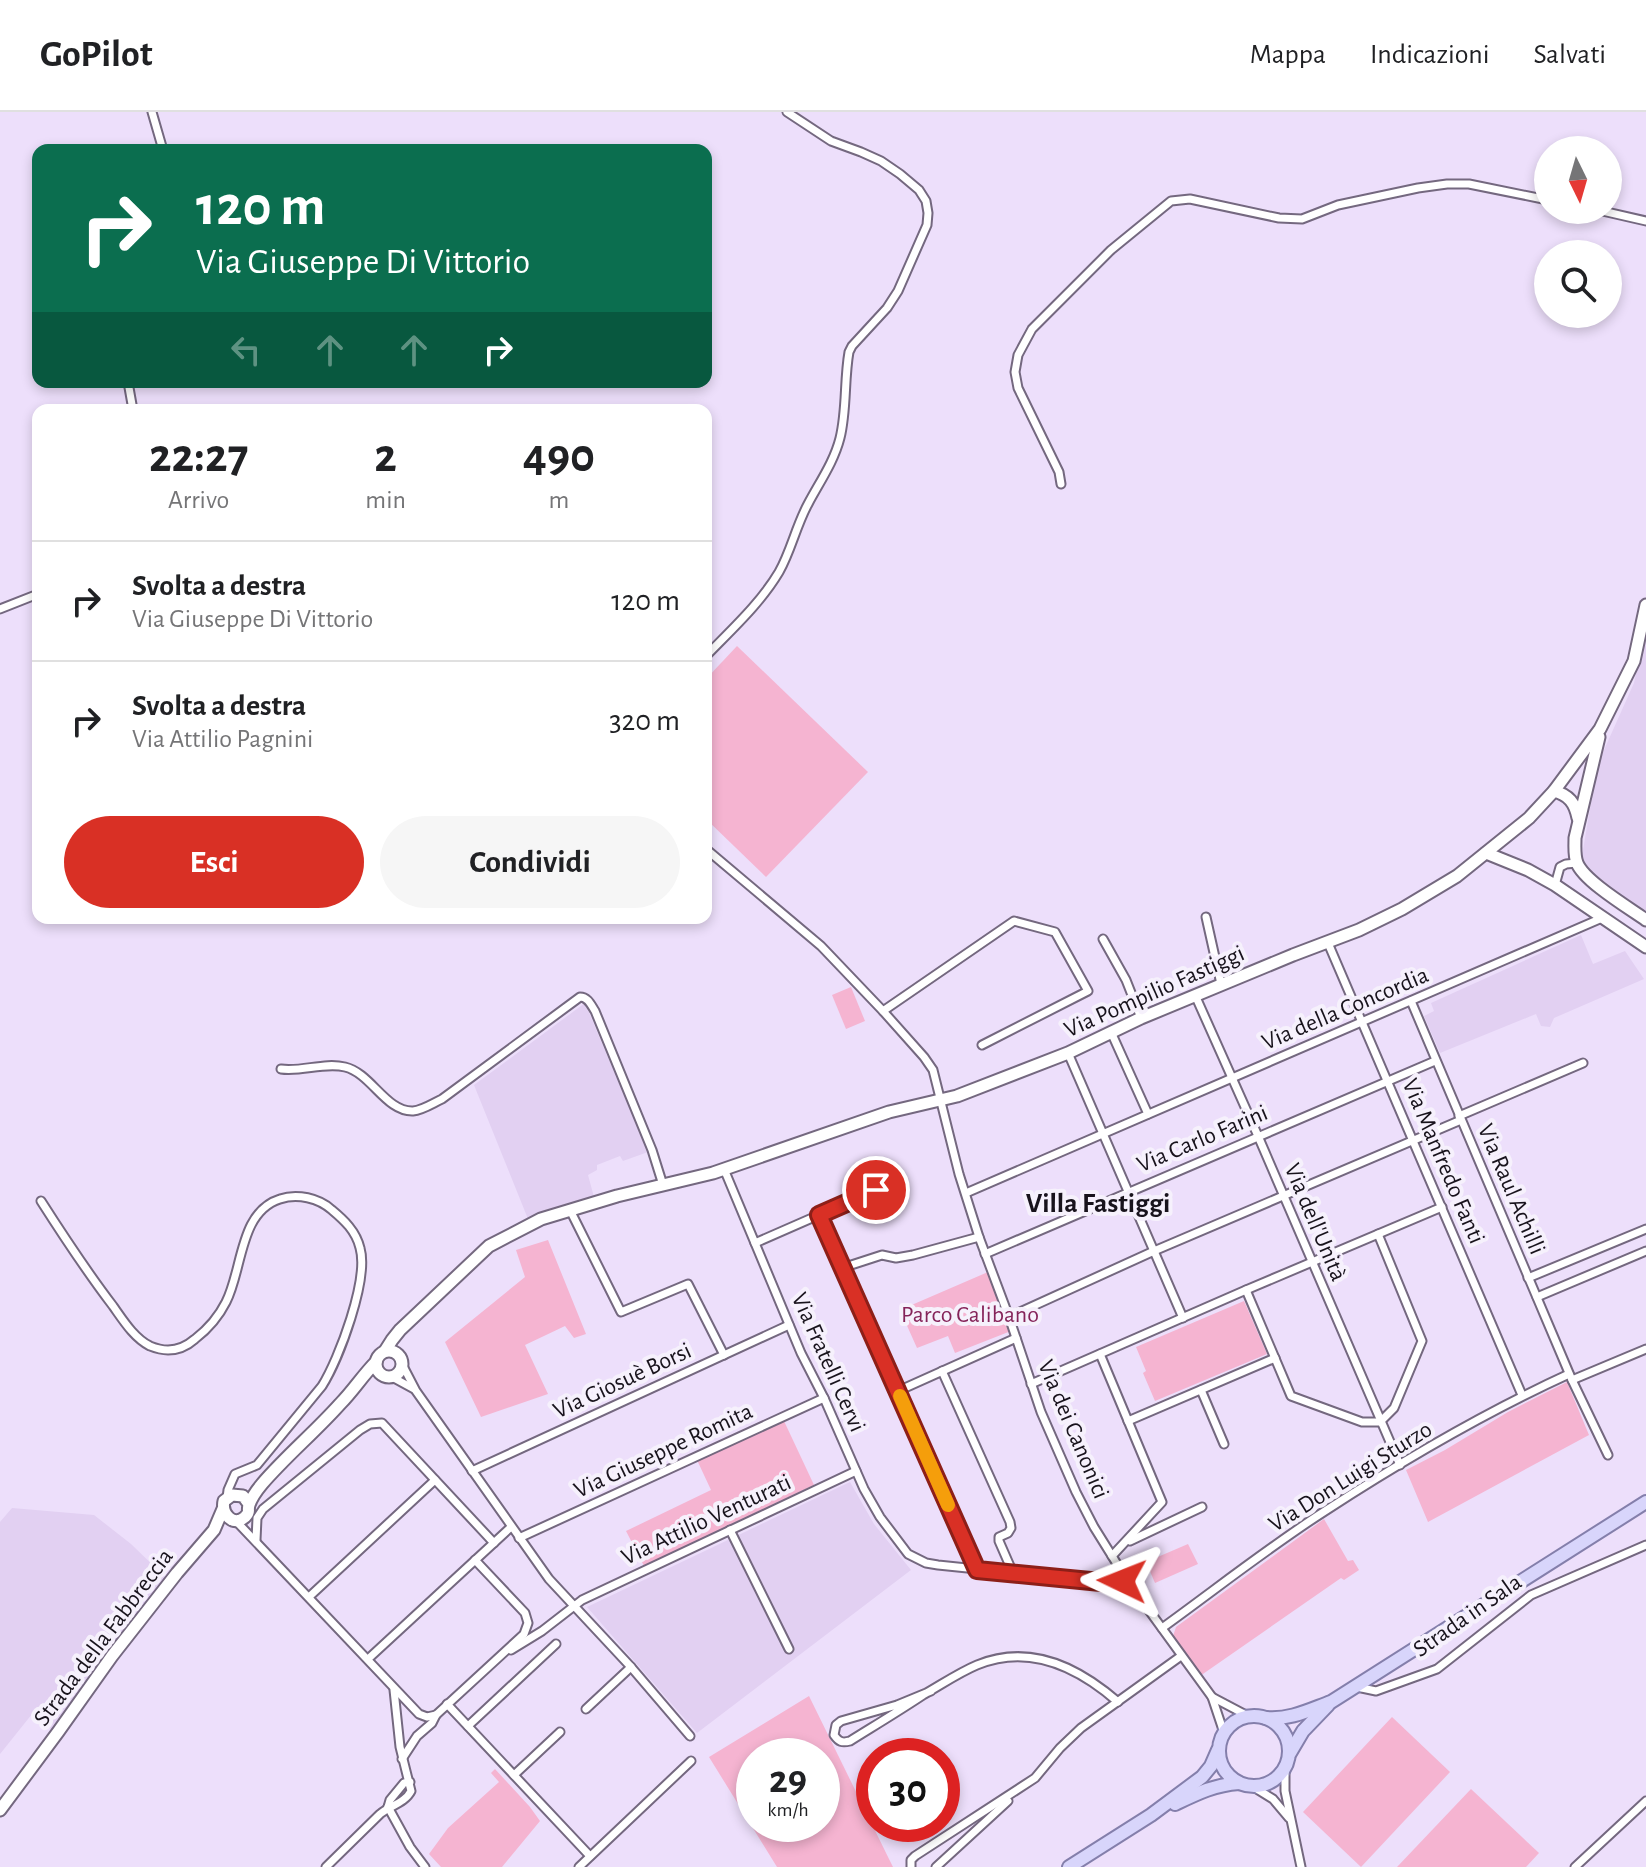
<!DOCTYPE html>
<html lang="it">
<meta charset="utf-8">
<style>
body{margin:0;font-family:"Alegreya Sans",sans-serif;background:#f6f6f6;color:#202124;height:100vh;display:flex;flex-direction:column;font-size:30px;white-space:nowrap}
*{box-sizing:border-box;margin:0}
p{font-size:26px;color:#757577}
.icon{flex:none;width:44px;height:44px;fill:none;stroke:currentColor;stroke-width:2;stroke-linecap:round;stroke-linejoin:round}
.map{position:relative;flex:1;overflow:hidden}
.side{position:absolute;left:32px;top:292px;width:680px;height:520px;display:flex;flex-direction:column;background:#fff;border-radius:16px;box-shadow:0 4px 12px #0003}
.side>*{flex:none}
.banner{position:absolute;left:32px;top:32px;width:680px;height:244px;border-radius:16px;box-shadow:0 4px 12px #0003;background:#0b6e4f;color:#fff;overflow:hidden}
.needle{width:52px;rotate:175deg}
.buttons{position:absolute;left:1534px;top:24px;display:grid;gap:16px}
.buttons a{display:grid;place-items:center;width:88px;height:88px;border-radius:50%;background:#fff;box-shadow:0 4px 12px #0003;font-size:40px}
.speed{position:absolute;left:736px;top:1626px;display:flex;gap:16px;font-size:40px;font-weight:700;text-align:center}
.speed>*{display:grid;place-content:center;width:104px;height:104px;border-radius:50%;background:#fff;box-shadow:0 4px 12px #0003;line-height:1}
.speed small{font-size:20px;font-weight:400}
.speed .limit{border:12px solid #d22;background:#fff;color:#111}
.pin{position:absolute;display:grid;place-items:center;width:68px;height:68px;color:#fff;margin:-34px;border:4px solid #fff;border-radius:50%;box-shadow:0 2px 8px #0007}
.me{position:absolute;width:88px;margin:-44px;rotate:272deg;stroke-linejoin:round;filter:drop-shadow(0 0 6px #0008)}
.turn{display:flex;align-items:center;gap:28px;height:168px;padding:0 32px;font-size:36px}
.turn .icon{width:104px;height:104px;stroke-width:2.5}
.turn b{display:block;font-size:56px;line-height:68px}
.lanes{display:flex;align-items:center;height:76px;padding:0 32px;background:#0003;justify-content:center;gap:40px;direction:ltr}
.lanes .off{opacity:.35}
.eta{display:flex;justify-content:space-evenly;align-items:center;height:136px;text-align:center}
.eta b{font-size:48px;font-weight:700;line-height:56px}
.action{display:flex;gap:16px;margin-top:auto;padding:16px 32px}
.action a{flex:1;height:92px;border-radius:48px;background:#d93025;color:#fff;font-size:32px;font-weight:700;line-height:92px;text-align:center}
.action a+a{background:#f6f6f6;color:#202124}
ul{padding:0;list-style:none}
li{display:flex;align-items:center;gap:24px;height:120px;padding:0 32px;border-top:2px solid #e0e0e0}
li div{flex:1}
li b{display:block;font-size:30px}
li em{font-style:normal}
header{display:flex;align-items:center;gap:48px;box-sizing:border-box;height:112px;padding:0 40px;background:#fff;border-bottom:2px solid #e0e0e0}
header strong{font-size:38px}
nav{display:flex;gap:44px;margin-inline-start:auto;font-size:28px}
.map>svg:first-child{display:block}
.built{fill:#e2d0f2}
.green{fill:#f5b4d1;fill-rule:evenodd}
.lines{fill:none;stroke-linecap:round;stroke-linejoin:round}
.street-casing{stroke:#74687f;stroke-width:11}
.secondary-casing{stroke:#74687f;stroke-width:15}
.primary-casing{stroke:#847fab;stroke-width:16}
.street{stroke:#fff;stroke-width:7}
.secondary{stroke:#fff;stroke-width:11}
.primary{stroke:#d8d5fb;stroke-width:12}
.route-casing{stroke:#8d1f18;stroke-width:20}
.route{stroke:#d93025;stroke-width:14}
.slow{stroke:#f59e0b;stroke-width:14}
.labels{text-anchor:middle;stroke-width:8;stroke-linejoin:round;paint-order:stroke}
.street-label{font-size:24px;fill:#18131c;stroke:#f6f1fc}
.park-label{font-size:24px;fill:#85245a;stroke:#f6f1fc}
.quarter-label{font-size:28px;font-weight:bold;fill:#18131c;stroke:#f6f1fc}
</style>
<header>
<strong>GoPilot</strong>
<nav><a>Mappa</a><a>Indicazioni</a><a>Salvati</a></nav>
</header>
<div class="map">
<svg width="1646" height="1755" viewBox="0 0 1646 1755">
<rect width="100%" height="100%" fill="#eddffb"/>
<!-- built -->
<g class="built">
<polygon points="1646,514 1646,801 1603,769 1584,752 1582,744 1596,661 1604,638 1634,571"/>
<polygon points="1581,823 1593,852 1625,839 1644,867 1554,906 1550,915 1541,914 1536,902 1440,941 1424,904 1434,899 1431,891"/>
<polygon points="585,891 648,1040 623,1049 620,1044 597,1053 597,1058 588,1063 594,1085 528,1107 474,973"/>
<polygon points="850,1370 874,1412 911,1458 697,1621 587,1495"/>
<polygon points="12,1396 94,1403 131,1432 165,1465 141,1496 52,1618 32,1602 0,1642 0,1410"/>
</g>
<!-- green -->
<g class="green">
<polygon points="737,534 868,660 766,765 706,707 706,567"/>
<polygon points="851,875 865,909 846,917 832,883"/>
<polygon points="548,1128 586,1222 574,1226 565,1214 525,1233 548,1282 481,1305 445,1230 525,1165 516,1138"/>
<polygon points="988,1160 1006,1200 1003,1205 1008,1209 1011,1219 955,1241 948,1224 917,1236 900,1198"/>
<polygon points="1244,1189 1267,1242 1155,1289 1143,1261 1146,1259 1136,1235"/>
<polygon points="1567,1270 1589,1323 1428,1410 1406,1358 1445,1338 1508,1300"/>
<polygon points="784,1309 814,1373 644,1454 626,1419 711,1378 697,1348"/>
<polygon points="1324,1407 1348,1449 1353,1448 1359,1458 1344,1468 1341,1466 1200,1564 1173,1524 1176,1515"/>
<polygon points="1188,1432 1198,1452 1155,1471 1146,1450"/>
<path d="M809 1584 889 1747 893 1755H777L709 1645ZM754 1644H822V1712H754Z"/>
<polygon points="1392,1605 1450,1660 1361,1755 1303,1700"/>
<polygon points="495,1657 530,1695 540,1709 502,1755 441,1755 429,1742 448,1716 499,1670 491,1661"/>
<polygon points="1471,1677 1539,1741 1526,1755 1397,1755"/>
</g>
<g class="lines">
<!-- street casing -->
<g class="street-casing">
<g id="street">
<polyline points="152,0 163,38"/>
<polyline points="1598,98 1646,109"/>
<polyline points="128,270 133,298"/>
<polyline points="1061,372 1059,360 1018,276 1015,260 1018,243 1032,217 1111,138 1171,89 1190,87 1279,106 1302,107 1338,93 1418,76 1447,72 1469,72 1548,88"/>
<polyline points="0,497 38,482"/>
<path d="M706 544C731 518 760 492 779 460 791 439 796 414 808 392 819 371 834 350 840 326 847 298 844 268 849 240L852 234 887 196 898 179 927 113 928 101 926 89 919 78 900 62 881 49 861 40 831 29 787 0"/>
<polyline points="706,737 821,834 883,899 924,945 933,958 959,1062 979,1125 1009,1205 1041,1300 1076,1380 1094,1415 1122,1460 1122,1469 1132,1475 1212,1585 1224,1621"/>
<polyline points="1555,773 1560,755 1566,752 1577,751"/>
<polyline points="1206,805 1221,872"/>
<polyline points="1103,827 1126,868 1141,906"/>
<polyline points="1328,831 1522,1283"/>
<polyline points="1195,883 1258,1024 1400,1353"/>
<polyline points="1411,889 1572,1268 1608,1343"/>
<polyline points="883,899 1014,809 1055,820 1088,879 982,933"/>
<polyline points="1111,920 1148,1002"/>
<polyline points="1068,941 1183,1206"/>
<path d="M281 957C302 960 324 950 345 955 371 961 386 1000 413 999 423 998 433 991 442 987L580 885C588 885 591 893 595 899L652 1038 663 1073"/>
<polyline points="1459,1004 1583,951"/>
<polyline points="724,1057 801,1241 824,1286 864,1377 880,1405 908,1442 926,1451 938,1453 1111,1471 1122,1469"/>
<polyline points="966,1081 1602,806"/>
<path d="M41 1089C64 1125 87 1160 113 1194 123 1208 134 1226 150 1234 155 1236 162 1238 168 1238 178 1238 187 1234 195 1227 208 1217 219 1204 226 1190 243 1157 239 1100 280 1087 297 1081 319 1086 332 1098 344 1108 356 1119 360 1136 369 1167 339 1247 322 1274L257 1353 235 1362 228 1378 227 1386"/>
<polyline points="570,1098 621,1200 688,1172 724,1243"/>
<polyline points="819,1103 977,1458"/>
<polyline points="755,1131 876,1078"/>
<polyline points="985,1142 1435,949"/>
<polyline points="842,1156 882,1143 896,1146 913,1143 979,1125"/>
<polyline points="1528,1166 1646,1117"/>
<polyline points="1246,1178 1291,1284 1362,1310 1380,1310 1394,1296 1422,1229 1378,1122"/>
<polyline points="1537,1185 1646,1139"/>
<polyline points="1009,1205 1154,1139 1461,1008"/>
<polyline points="1100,1242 1162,1390 1112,1444"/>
<polyline points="403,1254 416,1279 549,1467 631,1555 690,1624"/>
<polyline points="942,1259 1010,1410 1011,1416 1008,1421 999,1425 999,1429 1013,1461"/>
<polyline points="392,1265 414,1277"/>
<polyline points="1572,1268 1646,1237"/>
<polyline points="1031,1272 1246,1178 1442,1095"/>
<polyline points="1201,1278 1224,1332"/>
<polyline points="898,1279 1016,1226"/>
<polyline points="1128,1309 1275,1246"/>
<polyline points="472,1359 789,1213"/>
<polyline points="236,1409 419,1602 427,1605 436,1603 524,1522 528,1511 525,1501 475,1448"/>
<polyline points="730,1418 789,1537"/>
<polyline points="519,1426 824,1286"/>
<polyline points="256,1428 257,1406 263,1397 360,1318 370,1312 382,1311 494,1431"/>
<polyline points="1130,1429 1202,1395"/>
<polyline points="310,1484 435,1368"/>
<path d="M1162 1516C1216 1477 1269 1435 1325 1399 1402 1349 1486 1300 1569 1262"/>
<polyline points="511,1538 542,1519 582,1488 856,1359"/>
<polyline points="368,1547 511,1415"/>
<polyline points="1357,1575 1376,1579 1437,1557 1531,1483 1646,1433"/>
<path d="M931 1579 897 1593 841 1609 836 1613 834 1623C839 1630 842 1631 850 1629 874 1614 899 1599 923 1583 941 1573 958 1561 977 1553 1030 1531 1078 1555 1118 1590"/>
<polyline points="1212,1585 1248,1604"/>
<polyline points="447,1592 590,1744"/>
<polyline points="586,1597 631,1555"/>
<polyline points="468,1614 556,1532"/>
<polyline points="402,1647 417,1624 432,1611 436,1603"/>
<polyline points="1285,1656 1285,1679 1301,1755"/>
<polyline points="514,1663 560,1620"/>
<polyline points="1252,1674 1273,1687 1289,1706"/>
<polyline points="388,1695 410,1735 425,1755"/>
<polyline points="388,1695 390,1688 404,1671 410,1670"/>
<path d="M326 1755 380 1702C389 1694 405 1691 411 1679L400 1635 394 1578"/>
<polyline points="579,1755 691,1649"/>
<polyline points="911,1755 911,1748 915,1744 1035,1666 1060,1636 1081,1616 1181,1544"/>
<polyline points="936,1755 1008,1689"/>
<polyline points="1575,1755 1646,1689"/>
</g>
</g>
<!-- secondary casing -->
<g class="secondary-casing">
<g id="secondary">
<path d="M1599 625 1575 726C1575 735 1574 743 1577 751 1584 769 1629 796 1646 808"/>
<path d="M1554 679C1569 683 1575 691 1578 706"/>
<polyline points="1486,741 1528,758 1555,773 1646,835"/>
<circle cx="389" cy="1252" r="13"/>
<polyline points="385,1239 392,1228 400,1218 489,1134 541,1107 617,1084 713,1061 889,1000 957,984 1068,941 1141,906 1293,843 1359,818 1402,797 1457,764 1529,706 1554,679 1600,617 1634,549 1646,493"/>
<path d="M249 1392 243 1384 232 1383 224 1389C221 1401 233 1416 245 1405 251 1399 247 1400 249 1393 251 1387 257 1378 262 1372 286 1344 315 1320 340 1292 353 1279 363 1263 376 1250"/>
<polyline points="0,1698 58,1620 112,1544 177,1461 214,1418 223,1397"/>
</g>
</g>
<!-- primary casing -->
<g class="primary-casing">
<g id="primary">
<circle cx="1254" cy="1639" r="35"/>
<path d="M1266 1606C1290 1608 1309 1598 1331 1590L1646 1390"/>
<polyline points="1290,1641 1303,1619 1328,1593"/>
<path d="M1175 1692C1198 1681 1214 1673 1239 1671"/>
<polyline points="1069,1755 1151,1703 1202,1665 1211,1654 1218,1638"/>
</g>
</g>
<!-- street -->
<use href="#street" class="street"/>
<!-- secondary -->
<use href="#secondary" class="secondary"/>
<!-- primary -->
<use href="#primary" class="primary"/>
</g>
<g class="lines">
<!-- route casing -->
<g class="route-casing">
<polyline id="route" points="876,1078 819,1103 977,1458 1111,1471 1122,1469"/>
</g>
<!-- route -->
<use href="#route" class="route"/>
<!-- slow -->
<polyline class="slow" points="900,1284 948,1393"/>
</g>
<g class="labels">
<!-- street labels -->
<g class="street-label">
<text transform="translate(1154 879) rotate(-24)" y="8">Via Pompilio Fastiggi</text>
<text transform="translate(1345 896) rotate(-23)" y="8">Via della Concordia</text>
<text transform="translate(1202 1026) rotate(-23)" y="8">Via Carlo Farini</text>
<text transform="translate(1444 1049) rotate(67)" y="8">Via Manfredo Fanti</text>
<text transform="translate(1512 1077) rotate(67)" y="8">Via Raul Achilli</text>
<text transform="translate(1316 1110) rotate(67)" y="8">Via dell'Unità</text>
<text transform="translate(829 1250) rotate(66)" y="8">Via Fratelli Cervi</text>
<text transform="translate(622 1268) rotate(-25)" y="8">Via Giosuè Borsi</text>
<text transform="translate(1074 1317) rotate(67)" y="8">Via dei Canonici</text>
<text transform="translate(663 1338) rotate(-25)" y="8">Via Giuseppe Romita</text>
<text transform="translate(1350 1364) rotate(-32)" y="8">Via Don Luigi Sturzo</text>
<text transform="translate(706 1407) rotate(-25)" y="8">Via Attilio Venturati</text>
<text transform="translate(1467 1503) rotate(-35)" y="8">Strada in Sala</text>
<text transform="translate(103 1525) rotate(-53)" y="8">Strada della Fabbreccia</text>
</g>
<!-- park labels -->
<g class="park-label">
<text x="970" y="1210">Parco Calibano</text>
</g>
<!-- quarter labels -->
<g class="quarter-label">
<text x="1098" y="1100">Villa Fastiggi</text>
</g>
</g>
</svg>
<div class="buttons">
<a><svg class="needle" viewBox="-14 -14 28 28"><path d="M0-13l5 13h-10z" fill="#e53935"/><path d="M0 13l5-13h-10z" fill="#757577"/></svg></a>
<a><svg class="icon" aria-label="search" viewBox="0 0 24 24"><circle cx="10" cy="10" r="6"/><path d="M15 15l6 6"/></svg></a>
</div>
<div class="speed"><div>29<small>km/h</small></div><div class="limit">30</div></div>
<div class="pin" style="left:876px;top:1078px;background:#d93025"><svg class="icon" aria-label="arrive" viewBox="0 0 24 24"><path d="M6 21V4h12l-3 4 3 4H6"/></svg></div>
<svg class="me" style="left:1122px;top:1469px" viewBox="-20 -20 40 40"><path d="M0-17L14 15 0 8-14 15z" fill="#d93025" stroke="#fff" stroke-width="4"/></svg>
<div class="banner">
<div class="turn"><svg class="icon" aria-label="right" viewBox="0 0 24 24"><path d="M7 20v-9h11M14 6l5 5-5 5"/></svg><div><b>120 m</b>Via Giuseppe Di Vittorio</div></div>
<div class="lanes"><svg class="icon off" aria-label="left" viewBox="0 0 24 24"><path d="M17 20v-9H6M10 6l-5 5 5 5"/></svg><svg class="icon off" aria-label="ahead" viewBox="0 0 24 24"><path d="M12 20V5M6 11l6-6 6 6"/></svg><svg class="icon off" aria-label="ahead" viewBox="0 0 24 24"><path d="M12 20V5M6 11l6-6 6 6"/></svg><svg class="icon" aria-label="right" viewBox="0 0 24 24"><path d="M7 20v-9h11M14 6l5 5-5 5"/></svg></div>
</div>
<section class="side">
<div class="eta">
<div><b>22:27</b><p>Arrivo</p></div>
<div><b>2</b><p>min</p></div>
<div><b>490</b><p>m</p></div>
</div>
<ul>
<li><svg class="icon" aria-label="right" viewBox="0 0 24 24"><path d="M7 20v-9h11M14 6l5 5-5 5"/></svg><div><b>Svolta a destra</b><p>Via Giuseppe Di Vittorio</p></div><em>120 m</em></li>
<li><svg class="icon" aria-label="right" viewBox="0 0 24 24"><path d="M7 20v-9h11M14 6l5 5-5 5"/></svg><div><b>Svolta a destra</b><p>Via Attilio Pagnini</p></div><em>320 m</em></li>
</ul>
<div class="action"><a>Esci</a><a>Condividi</a></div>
</section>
</div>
